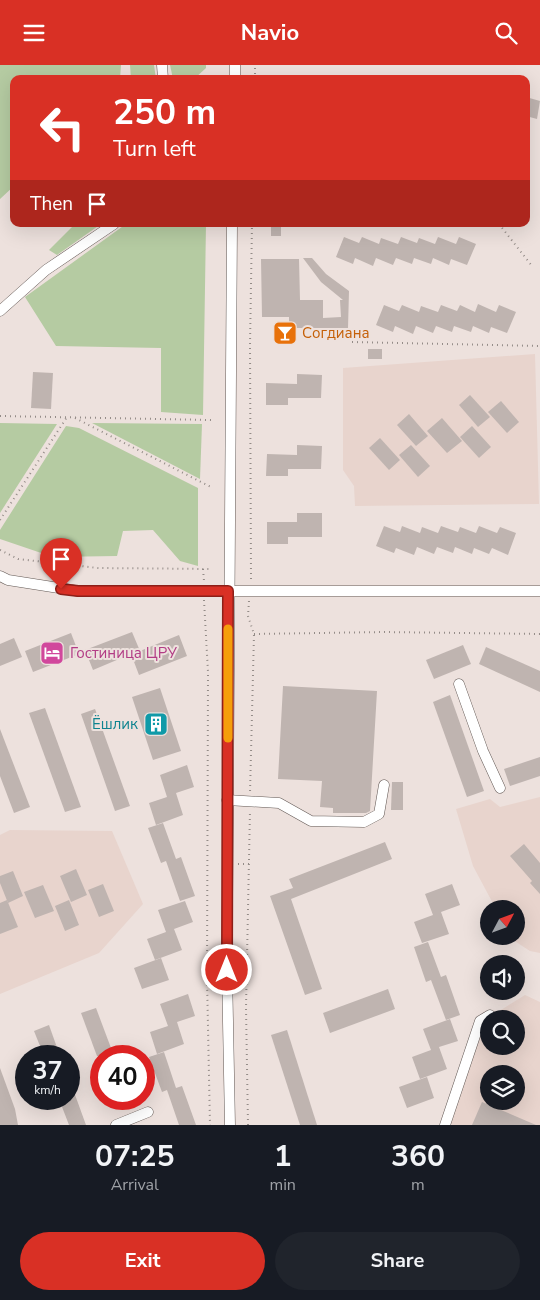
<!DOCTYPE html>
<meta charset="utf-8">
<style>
body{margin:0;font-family:"Nunito Sans",sans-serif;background:#20242c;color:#f1f3f6;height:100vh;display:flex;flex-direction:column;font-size:19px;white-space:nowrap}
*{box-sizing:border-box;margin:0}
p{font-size:16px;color:#9ea1a6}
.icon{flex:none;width:28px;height:28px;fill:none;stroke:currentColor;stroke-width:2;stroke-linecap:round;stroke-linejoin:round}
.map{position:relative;height:1060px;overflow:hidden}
.side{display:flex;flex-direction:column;background:#171b24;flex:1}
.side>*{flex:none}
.top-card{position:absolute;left:10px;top:10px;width:520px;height:152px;border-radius:10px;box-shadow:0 5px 20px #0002;background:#d93025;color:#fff;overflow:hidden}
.needle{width:32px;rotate:49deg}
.fabs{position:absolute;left:480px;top:835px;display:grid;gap:10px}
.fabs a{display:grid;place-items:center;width:45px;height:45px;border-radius:50%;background:#171b24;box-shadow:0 5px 20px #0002;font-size:25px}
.speed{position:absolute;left:15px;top:980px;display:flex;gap:10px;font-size:25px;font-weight:700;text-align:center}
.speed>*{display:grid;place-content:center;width:65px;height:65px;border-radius:50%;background:#171b24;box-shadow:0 5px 20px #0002;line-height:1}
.speed small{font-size:12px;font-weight:400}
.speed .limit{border:8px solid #d22;background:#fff;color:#111}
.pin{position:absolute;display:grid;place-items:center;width:42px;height:42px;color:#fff;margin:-51px -21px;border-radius:50% 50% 50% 0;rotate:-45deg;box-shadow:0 0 5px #0007}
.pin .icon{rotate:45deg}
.me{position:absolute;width:55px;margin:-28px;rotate:0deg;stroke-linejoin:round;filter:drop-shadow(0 0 4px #0008)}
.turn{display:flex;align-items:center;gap:18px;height:105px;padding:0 20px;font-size:22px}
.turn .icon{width:65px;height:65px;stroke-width:2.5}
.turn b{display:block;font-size:35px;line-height:42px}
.then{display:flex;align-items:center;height:48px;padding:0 20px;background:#0003;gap:10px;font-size:19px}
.eta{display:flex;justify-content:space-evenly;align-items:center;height:85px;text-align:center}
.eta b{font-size:30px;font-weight:700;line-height:35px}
.button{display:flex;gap:10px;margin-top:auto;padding:10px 20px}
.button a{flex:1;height:58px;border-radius:30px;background:#d93025;color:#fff;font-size:20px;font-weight:700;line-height:58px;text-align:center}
.button a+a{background:#20242c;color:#f1f3f6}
header{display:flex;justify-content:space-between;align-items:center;height:65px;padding:0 20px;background:#d93025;color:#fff;font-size:22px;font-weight:700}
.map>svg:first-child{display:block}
.built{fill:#e8d4cd;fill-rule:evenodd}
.green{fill:#b5cba2}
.building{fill:#bfb4b0}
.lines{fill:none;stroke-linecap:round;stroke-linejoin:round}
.minor-casing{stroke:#625854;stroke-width:11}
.path{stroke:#938b87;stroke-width:2;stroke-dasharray:1 4;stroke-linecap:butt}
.minor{stroke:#fff;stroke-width:10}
.route-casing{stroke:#8d1f18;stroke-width:12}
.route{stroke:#d93025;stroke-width:9}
.slow{stroke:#f59e0b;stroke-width:9}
.labels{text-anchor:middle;stroke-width:4;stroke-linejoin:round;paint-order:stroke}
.food-label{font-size:15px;fill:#c56008;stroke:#ede1dd;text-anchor:start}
.hotel-label{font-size:15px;fill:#b23c85;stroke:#ede1dd;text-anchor:start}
.culture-label{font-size:15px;fill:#0d838f;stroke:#ede1dd;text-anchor:end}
</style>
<header><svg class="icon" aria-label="menu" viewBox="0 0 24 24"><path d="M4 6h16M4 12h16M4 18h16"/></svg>Navio<svg class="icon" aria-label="search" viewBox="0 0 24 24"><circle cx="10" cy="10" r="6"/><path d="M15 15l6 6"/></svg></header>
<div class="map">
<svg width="540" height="1060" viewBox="0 0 540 1060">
<rect width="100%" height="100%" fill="#ede1dd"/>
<!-- built -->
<g class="built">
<polygon points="535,289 539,439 355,441 354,421 343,405 343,303"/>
<polygon points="540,732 540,888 530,886 513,875 511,871 516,871 516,844 496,844 473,801 456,744 490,734 500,742"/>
<polygon points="10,765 112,766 143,839 99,888 0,929 0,770"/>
<path d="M525 930 540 937V1060H445L488 953ZM489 954H516V981H489ZM489 1009H516V1036H489Z"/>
</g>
<!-- green -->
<g class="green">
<polygon points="0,0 121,0 120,14 14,14 14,121 0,134"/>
<polygon points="130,0 154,0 156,14 131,14"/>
<polygon points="170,0 206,0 206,3 194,14 173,14"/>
<polygon points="75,159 101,159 57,190 49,185"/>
<polygon points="126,159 206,159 203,350 161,347 161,283 56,281 25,232"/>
<polygon points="0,358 57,359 0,448"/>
<polygon points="92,358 202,359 200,414"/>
<polygon points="66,361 79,363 198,423 198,501 180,496 153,465 123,466 117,491 53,492 0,474 0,465"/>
</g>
<!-- building -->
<g class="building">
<polygon points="526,32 540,36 537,54 526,51"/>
<rect x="271" y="159" width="10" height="12"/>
<polygon points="344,172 359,178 362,172 379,179 381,173 398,179 401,172 417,178 419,173 435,179 438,172 456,179 459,172 476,179 467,200 451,194 449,200 433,193 431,199 414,193 412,199 396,193 393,200 376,193 373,201 355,193 353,199 336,192"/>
<polygon points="303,193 312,193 326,209 349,226 348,263 289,263 289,252 262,252 261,194 299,194 300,235 323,235 323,253 341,252 340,235 343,235 321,217"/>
<polygon points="478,239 496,247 499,240 516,247 507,268 491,262 489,268 473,261 471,267 454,261 452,267 436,261 433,268 416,261 413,269 395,261 393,267 376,260 384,240 399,246 402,240 419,247 421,241 438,247 441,240 457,246 460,240 475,247"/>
<rect x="368" y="284" width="14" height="10"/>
<polygon points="33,307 53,308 51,344 31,343"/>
<polygon points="297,309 322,310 321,333 288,333 288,340 266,340 266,318 297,319"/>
<polygon points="470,330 490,352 478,362 459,340"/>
<polygon points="501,336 519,357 507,368 488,347"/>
<polygon points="409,349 428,371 416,381 397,360"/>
<polygon points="442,353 462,376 447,388 427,366"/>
<polygon points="472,361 491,382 479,393 460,372"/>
<polygon points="380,373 400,395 389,405 369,383"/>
<polygon points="297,380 322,381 321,404 288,404 288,411 266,411 267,389 297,390"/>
<polygon points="411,380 430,401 418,412 399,390"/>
<polygon points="297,448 322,448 322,472 288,472 288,479 267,479 267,457 297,457"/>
<polygon points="384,461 400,467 402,461 420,468 422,462 438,468 441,461 458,467 460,462 476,468 479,461 497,468 500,462 516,468 508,490 492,483 489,489 474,483 472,489 455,482 453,488 437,482 434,489 417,482 414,490 396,483 394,488 376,481"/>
<polygon points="132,567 140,586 179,570 187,591 139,610 131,589 93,605 85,585"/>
<polygon points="71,568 79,589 33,607 25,586"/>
<polygon points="14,573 22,592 0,601 0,579"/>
<polygon points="463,580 471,599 434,614 426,595"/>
<polygon points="486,582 540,606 540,627 479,599"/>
<polygon points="283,621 377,626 370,746 366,748 333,748 333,743 320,742 322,716 278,714"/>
<polygon points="160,623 181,686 153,695 132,632"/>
<polygon points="450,630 484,726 467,732 433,637"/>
<polygon points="45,643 81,742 65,747 29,648"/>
<polygon points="95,644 130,741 115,746 81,649"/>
<polygon points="0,664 30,742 14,748 0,711"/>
<polygon points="540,692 540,711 510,721 504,704"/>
<polygon points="187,700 194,722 176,728 183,750 156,760 149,738 167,732 160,710"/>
<polygon points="392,717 403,717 403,745 391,745"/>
<polygon points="163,758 176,794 181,792 195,831 180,836 166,796 161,798 148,763"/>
<polygon points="385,777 392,794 291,834 322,924 305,930 270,831 293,823 289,814"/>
<polygon points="524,779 540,798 540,829 530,818 532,816 510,791"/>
<polygon points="76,804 87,830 71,837 60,811"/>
<polygon points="13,806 23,831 8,838 0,818 0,811"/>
<polygon points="103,819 114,846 99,852 88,825"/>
<polygon points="452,819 460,840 441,847 449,869 422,878 414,857 433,850 425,829"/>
<polygon points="43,820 54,846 35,853 24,827"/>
<polygon points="7,835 18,862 0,869 0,838"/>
<polygon points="69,835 79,860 65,866 55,841"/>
<polygon points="185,836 193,857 174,864 182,885 155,895 147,874 166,867 158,845"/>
<polygon points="428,877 441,912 446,910 460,950 446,955 431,915 426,917 414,882"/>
<polygon points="161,893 169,915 142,924 134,903"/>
<polygon points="388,924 395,944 330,968 323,948"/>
<polygon points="188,929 195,951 177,957 184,979 157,989 150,967 168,961 160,939"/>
<polygon points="96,943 114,991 97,991 81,948"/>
<polygon points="450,954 458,976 439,982 447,1004 420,1014 412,992 431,985 423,964"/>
<polygon points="49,960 60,991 44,991 34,966"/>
<polygon points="287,965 317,1060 300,1060 271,970"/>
<polygon points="164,987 176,1023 182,1021 196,1060 179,1060 167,1025 162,1027 149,992"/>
<polygon points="0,1003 15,1044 18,1060 0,1060"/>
<polygon points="427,1012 434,1033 407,1043 399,1022"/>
<polygon points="69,1016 70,1016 86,1060 69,1060 59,1034 69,1034"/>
<polygon points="113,1034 140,1034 140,1035 117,1043"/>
<polygon points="482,1037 501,1045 536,1060 472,1060"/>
</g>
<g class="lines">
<!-- minor casing -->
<g class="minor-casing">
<g id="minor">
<polyline points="162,0 163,14"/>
<polyline points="235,14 235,0"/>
<polyline points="0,246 46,205 114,159"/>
<polyline points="0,511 8,515 78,526 540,526"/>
<polyline points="459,619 483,686 500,723"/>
<polyline points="227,735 279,738 311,756 364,757 379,749 384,720"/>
<polyline points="116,1060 148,1047"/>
<polyline points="230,1060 227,905 232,159"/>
<polyline points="445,1060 480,956 490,950"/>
</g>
</g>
<!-- path -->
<g class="path">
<polyline points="255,14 255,0"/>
<polyline points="499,159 532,201"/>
<polyline points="352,277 540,281"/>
<polyline points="0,351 211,355"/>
<polyline points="75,353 211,422"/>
<polyline points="0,455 67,352"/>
<polyline points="0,485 18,494 98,503 211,504"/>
<polyline points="203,504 204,516"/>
<polyline points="251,514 250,280 252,159"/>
<polyline points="204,535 208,607 207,913 210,1060"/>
<polyline points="249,536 248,551 254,569 250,728"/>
<polyline points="254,569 384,567 540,569"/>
<polyline points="238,799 249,799"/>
<polyline points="248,1060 246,943 250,745"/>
</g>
<!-- minor -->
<use href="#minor" class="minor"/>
</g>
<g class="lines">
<!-- route casing -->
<g class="route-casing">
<polyline id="route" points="61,524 78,526 228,526 227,905"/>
</g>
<!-- route -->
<use href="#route" class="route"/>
<!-- slow -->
<polyline class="slow" points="228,673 228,564"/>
</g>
<!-- icons -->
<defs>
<g id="bar-square" transform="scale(1.25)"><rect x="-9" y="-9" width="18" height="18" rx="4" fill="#e8710a" stroke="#ede1dd"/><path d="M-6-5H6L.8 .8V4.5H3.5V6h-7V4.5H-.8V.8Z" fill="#fff"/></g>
<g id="hotel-square" transform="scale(1.25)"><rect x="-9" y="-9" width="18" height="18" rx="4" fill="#d1479c" stroke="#ede1dd"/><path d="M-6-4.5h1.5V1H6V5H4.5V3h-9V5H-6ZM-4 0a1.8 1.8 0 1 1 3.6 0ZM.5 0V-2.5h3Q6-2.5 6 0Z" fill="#fff"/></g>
<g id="building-square" transform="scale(1.25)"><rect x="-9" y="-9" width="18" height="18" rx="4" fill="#0f9aa8" stroke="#ede1dd"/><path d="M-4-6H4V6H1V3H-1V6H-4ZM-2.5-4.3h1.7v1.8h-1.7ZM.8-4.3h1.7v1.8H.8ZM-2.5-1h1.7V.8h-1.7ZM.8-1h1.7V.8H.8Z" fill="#fff"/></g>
</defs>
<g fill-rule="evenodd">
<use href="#bar-square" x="285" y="268"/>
<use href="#hotel-square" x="52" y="588"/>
<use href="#building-square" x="156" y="659"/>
</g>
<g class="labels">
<!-- food labels -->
<g class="food-label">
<text x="302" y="273">Согдиана</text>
</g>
<!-- hotel labels -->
<g class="hotel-label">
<text x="70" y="593">Гостиница ЦРУ</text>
</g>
<!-- culture labels -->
<g class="culture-label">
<text x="138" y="664">Ёшлик</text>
</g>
</g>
</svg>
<div class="fabs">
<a><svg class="needle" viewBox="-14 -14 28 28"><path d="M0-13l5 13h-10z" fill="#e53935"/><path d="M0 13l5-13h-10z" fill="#9ea1a6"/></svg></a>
<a><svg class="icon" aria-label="sound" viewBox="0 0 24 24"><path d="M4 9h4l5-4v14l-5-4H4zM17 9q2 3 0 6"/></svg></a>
<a><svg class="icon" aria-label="search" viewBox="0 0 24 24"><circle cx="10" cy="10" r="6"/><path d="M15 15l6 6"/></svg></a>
<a><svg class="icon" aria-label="layers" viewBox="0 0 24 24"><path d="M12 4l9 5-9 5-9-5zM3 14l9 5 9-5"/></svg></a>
</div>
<div class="speed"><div>37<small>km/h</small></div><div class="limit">40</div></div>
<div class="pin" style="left:61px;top:524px;background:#d93025"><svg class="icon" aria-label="arrive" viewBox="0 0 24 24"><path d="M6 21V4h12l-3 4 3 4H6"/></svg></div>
<svg class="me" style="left:227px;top:905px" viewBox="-20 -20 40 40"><circle r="17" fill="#d93025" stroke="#fff" stroke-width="3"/><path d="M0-11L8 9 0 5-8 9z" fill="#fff"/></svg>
<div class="top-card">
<div class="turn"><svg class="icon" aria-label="left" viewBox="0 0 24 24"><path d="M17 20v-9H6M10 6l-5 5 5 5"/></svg><div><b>250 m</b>Turn left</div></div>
<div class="then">Then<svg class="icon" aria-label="arrive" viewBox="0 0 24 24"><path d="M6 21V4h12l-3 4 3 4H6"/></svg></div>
</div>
</div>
<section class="side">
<div class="eta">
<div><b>07:25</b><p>Arrival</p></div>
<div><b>1</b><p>min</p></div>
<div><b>360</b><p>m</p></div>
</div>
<div class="button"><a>Exit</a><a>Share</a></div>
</section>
